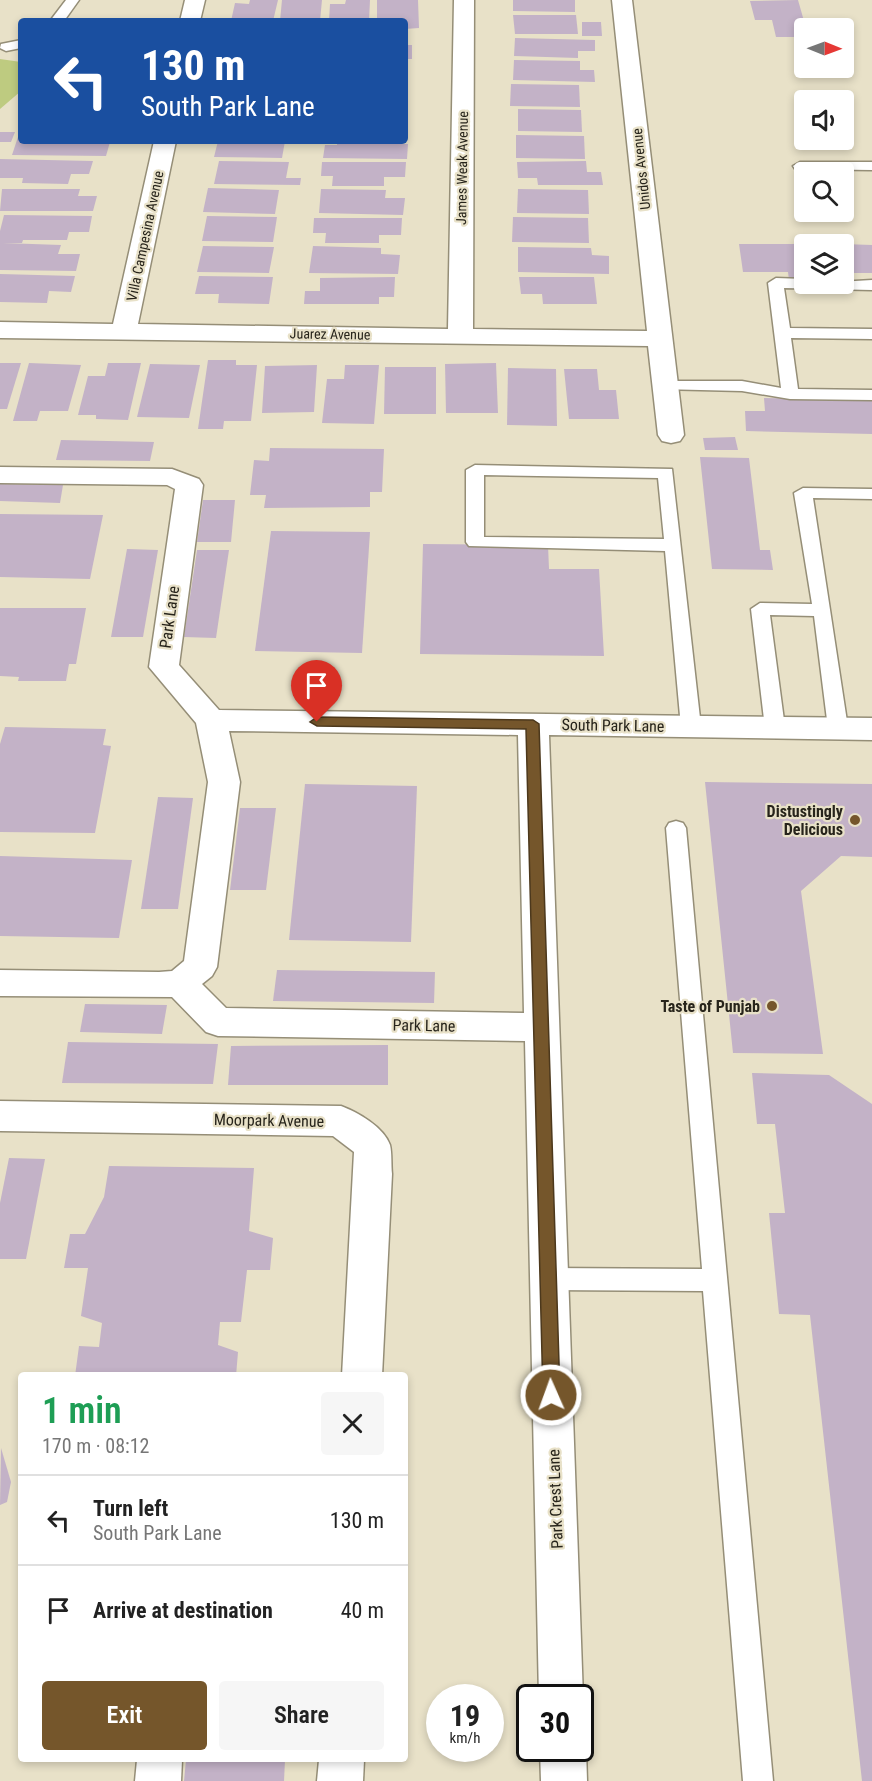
<!DOCTYPE html>
<meta charset="utf-8">
<style>
body{margin:0;font-family:"Roboto Condensed",sans-serif;background:#f6f6f6;color:#222;height:100vh;display:flex;flex-direction:column;font-size:22px;white-space:nowrap}
*{box-sizing:border-box;margin:0}
p{font-size:20px;color:#767676}
.icon{flex:none;width:33px;height:33px;fill:none;stroke:currentColor;stroke-width:2;stroke-linecap:round;stroke-linejoin:round}
.map{position:relative;flex:1;overflow:hidden}
.details{position:absolute;left:18px;top:1372px;width:390px;height:390px;display:flex;flex-direction:column;background:#fff;border-radius:6px;box-shadow:0 3px 9px #0003}
.details>*{flex:none}
.top-card{position:absolute;left:18px;top:18px;width:390px;height:126px;border-radius:6px;box-shadow:0 3px 9px #0003;background:#1a4fa0;color:#fff;overflow:hidden}
.needle{width:39px;rotate:91deg}
.fabs{position:absolute;left:794px;top:18px;display:grid;gap:12px}
.fabs a{display:grid;place-items:center;width:60px;height:60px;border-radius:6px;background:#fff;box-shadow:0 3px 9px #0003;font-size:30px}
.speed{position:absolute;left:426px;top:1684px;display:flex;gap:12px;font-size:30px;font-weight:700;text-align:center}
.speed>*{display:grid;place-content:center;width:78px;height:78px;border-radius:50%;background:#fff;box-shadow:0 3px 9px #0003;line-height:1}
.speed small{font-size:15px;font-weight:400}
.speed .limit{border:3px solid #111;border-radius:9px;background:#fff;color:#111}
.pin{position:absolute;display:grid;place-items:center;width:51px;height:51px;color:#fff;margin:-62px -26px;border-radius:50% 50% 50% 0;rotate:-45deg;box-shadow:0 0 6px #0007}
.pin .icon{rotate:45deg}
.me{position:absolute;width:66px;margin:-33px;rotate:358deg;stroke-linejoin:round;filter:drop-shadow(0 0 4px #0008)}
.turn{display:flex;align-items:center;gap:21px;height:126px;padding:0 24px;font-size:27px}
.turn .icon{width:78px;height:78px;stroke-width:2.5}
.turn b{display:block;font-size:42px;line-height:51px}
.round{display:grid;place-items:center;flex:none;width:63px;height:63px;border-radius:6px;background:#f6f6f6}
.overview{display:flex;align-items:center;justify-content:space-between;height:102px;padding:0 24px}
h1{font-size:36px;font-weight:600;line-height:45px;color:#1e9e55}
.action{display:flex;gap:12px;margin-top:auto;padding:12px 24px}
.action a{flex:1;height:69px;border-radius:6px;background:#75562b;color:#fff;font-size:24px;font-weight:600;line-height:69px;text-align:center}
.action a+a{background:#f6f6f6;color:#222}
ul{padding:0;list-style:none}
li{display:flex;align-items:center;gap:18px;height:90px;padding:0 24px;border-top:2px solid #e0e0e0}
li div{flex:1}
li b{display:block;font-size:22px}
li em{font-style:normal}
.map>svg:first-child{display:block}
.green{fill:#becb80}
.building{fill:#c3b2c7}
.lines{fill:none;stroke-linecap:round;stroke-linejoin:round}
.service-casing{stroke:#958e77;stroke-width:3}
.minor-casing{stroke:#958e77;stroke-width:3}
.service{fill:#fff;fill-rule:evenodd}
.minor{fill:#fff;fill-rule:evenodd}
.route{fill:#75562b;stroke:#4c381c;stroke-width:1.5}
.poi-dot{fill:#75562b;stroke:#e8e1c8;stroke-width:2}
.labels{text-anchor:middle;stroke-width:4.5;stroke-linejoin:round;paint-order:stroke}
.far-street-label{font-size:14px;fill:#27241b;stroke:#e8e1c8}
.street-label{font-size:16px;fill:#27241b;stroke:#e8e1c8}
.poi-label{font-size:16px;font-weight:bold;fill:#27241b;stroke:#e8e1c8;text-anchor:end}
</style>
<div class="map">
<svg width="872" height="1781" viewBox="0 0 872 1781">
<rect width="100%" height="100%" fill="#e8e1c8"/>
<!-- green -->
<polygon class="green" points="0,59 21,62 21,91 0,109"/>
<!-- building -->
<g class="building">
<polygon points="250,0 278,0 273,21 231,21 235,3 249,4"/>
<polygon points="282,0 322,0 320,21 280,21"/>
<polygon points="346,0 370,0 369,21 329,21 330,4 345,4"/>
<polygon points="377,0 418,0 419,28 405,29 405,21 377,21"/>
<polygon points="513,0 575,0 575,12 513,11"/>
<polygon points="798,0 806,28 804,37 776,37 772,20 755,20 750,1"/>
<polygon points="513,15 576,15 578,34 515,34"/>
<polygon points="582,22 601,22 602,36 582,36"/>
<polygon points="515,38 595,40 595,51 578,51 578,58 514,56"/>
<rect x="405" y="45" width="7" height="14"/>
<polygon points="514,60 580,61 580,70 594,70 595,82 513,80"/>
<polygon points="511,84 579,85 580,107 510,106"/>
<polygon points="518,109 581,110 582,132 518,131"/>
<polygon points="0,132 15,132 11,142 0,142"/>
<polygon points="19,134 21,135 21,141 110,142 106,156 12,155"/>
<polygon points="516,135 584,136 585,159 516,158"/>
<polygon points="218,141 285,141 282,158 214,157"/>
<polygon points="337,141 408,144 407,159 323,158 325,145 337,145"/>
<polygon points="0,159 93,161 89,174 71,174 68,184 22,183 23,178 0,178"/>
<polygon points="219,161 289,162 286,178 301,178 300,185 214,184"/>
<polygon points="586,161 587,172 601,172 603,185 538,185 537,178 518,178 517,162"/>
<polygon points="322,162 406,162 405,177 384,177 384,186 332,186 333,176 321,176"/>
<polygon points="208,188 279,190 275,214 203,212"/>
<polygon points="2,189 80,189 78,196 97,196 93,211 0,211"/>
<polygon points="321,189 386,190 385,198 405,198 403,215 319,213"/>
<polygon points="518,189 588,190 589,214 517,213"/>
<polygon points="4,215 92,216 89,232 69,232 67,240 23,240 22,243 3,243 61,245 58,254 80,254 76,271 0,270 0,231"/>
<polygon points="207,216 277,217 273,242 202,241"/>
<polygon points="513,217 588,218 589,243 512,242"/>
<polygon points="314,218 402,218 401,235 379,235 379,243 325,243 326,233 313,233"/>
<polygon points="739,244 804,244 804,280 789,280 788,272 743,272"/>
<polygon points="843,244 872,245 872,273 843,273"/>
<polygon points="203,246 274,247 269,273 197,272"/>
<polygon points="313,246 381,248 381,254 400,255 398,274 309,273"/>
<polygon points="518,247 591,248 592,255 609,256 609,274 518,272"/>
<polygon points="0,274 75,276 71,292 49,291 47,303 0,302"/>
<polygon points="199,276 273,277 269,304 218,303 219,294 195,294"/>
<polygon points="395,277 394,297 379,297 379,304 304,304 305,291 320,291 320,278"/>
<polygon points="519,277 594,277 597,304 543,304 542,294 521,294"/>
<polygon points="208,360 236,360 236,365 257,365 251,421 224,421 223,429 198,429"/>
<polygon points="0,363 21,363 7,409 0,409"/>
<polygon points="29,363 81,365 68,411 40,411 37,421 13,421"/>
<polygon points="108,363 141,363 128,420 96,419 96,415 78,415 88,376 105,376"/>
<polygon points="496,363 498,413 446,413 445,364"/>
<polygon points="150,364 200,365 189,418 137,417"/>
<polygon points="317,365 314,412 262,413 265,366"/>
<polygon points="345,365 379,365 374,424 322,423 327,379 344,379"/>
<polygon points="385,367 436,367 436,414 384,414"/>
<polygon points="508,368 556,369 557,426 507,425"/>
<polygon points="564,369 597,369 599,390 616,390 619,419 569,419"/>
<polygon points="764,398 872,400 872,434 746,431 745,411 765,411"/>
<polygon points="735,437 738,450 705,450 703,438"/>
<polygon points="61,440 154,442 150,461 56,460"/>
<polygon points="270,448 384,449 382,492 370,492 370,507 264,508 266,495 250,495 254,460 269,461"/>
<polygon points="700,457 749,458 760,550 770,550 773,570 712,569"/>
<polygon points="0,484 63,485 60,503 0,501"/>
<polygon points="203,500 235,500 231,542 197,542"/>
<polygon points="0,514 103,515 90,579 0,577"/>
<polygon points="271,531 370,532 362,653 255,651"/>
<polygon points="423,544 548,545 549,569 599,569 604,656 420,654"/>
<polygon points="127,549 158,550 143,637 111,637"/>
<polygon points="197,550 229,550 216,638 184,637"/>
<polygon points="0,608 86,608 76,664 69,664 66,681 18,681 19,677 0,676"/>
<polygon points="5,727 106,729 103,745 111,746 95,833 0,832 0,744"/>
<polygon points="705,782 872,784 872,857 841,856 801,891 823,1054 733,1053"/>
<polygon points="305,784 417,786 411,942 289,940"/>
<polygon points="158,797 193,798 178,909 141,909"/>
<polygon points="240,808 276,808 266,890 230,890"/>
<polygon points="0,856 132,860 119,938 0,936"/>
<polygon points="277,970 435,972 434,1003 273,1001"/>
<polygon points="85,1004 167,1005 162,1034 80,1032"/>
<polygon points="68,1042 218,1044 213,1084 62,1083"/>
<polygon points="388,1045 388,1085 228,1085 231,1046"/>
<polygon points="752,1073 829,1075 872,1104 872,1781 862,1781 810,1315 779,1314 769,1213 785,1213 775,1124 757,1124"/>
<polygon points="9,1158 45,1159 26,1259 0,1259 0,1203"/>
<polygon points="109,1166 254,1168 249,1231 273,1238 270,1270 247,1270 241,1322 220,1322 218,1345 238,1352 236,1376 75,1376 79,1346 99,1347 102,1323 81,1316 88,1268 64,1268 70,1234 85,1234 104,1197"/>
<polygon points="1,1448 11,1482 7,1502 0,1505"/>
<polygon points="186,1760 285,1760 284,1781 184,1781"/>
</g>
<g class="lines">
<!-- service casing -->
<g class="service-casing">
<g id="service">
<polygon points="66,0 79,0 64,21 50,21"/>
<polygon points="21,40 21,48 6,51 0,48 1,44"/>
<polygon points="800,162 872,162 872,170 795,169 793,166"/>
<polygon points="776,278 804,279 804,284 872,280 872,290 784,288 790,328 872,329 872,339 791,338 798,389 872,390 872,400 790,399 742,391 659,389 657,386 665,381 742,381 781,388 768,283"/>
<path d="M475 465 672 469 701 727 698 732H684L681 727 665 551 469 546 466 542V470ZM484 475 658 478 664 539 484 537Z"/>
<polygon points="803,488 872,489 872,499 813,498 848,728 845,733 831,733 828,728 814,616 770,615 785,728 782,733 768,733 765,728 751,609 760,603 812,604 794,493"/>
<polygon points="676,821 683,823 686,828 773,1781 743,1781 703,1291 548,1290 539,1287 536,1279 539,1271 548,1268 702,1269 666,828 669,823"/>
</g>
</g>
<!-- minor casing -->
<g class="minor-casing">
<g id="minor">
<polygon points="185,0 205,0 200,21 180,21"/>
<polygon points="454,0 474,0 473,329 647,331 612,0 632,0 684,435 680,441 671,443 662,441 658,435 648,346 0,338 0,322 113,324 154,141 176,141 138,324 448,329"/>
<path d="M0 467 172 469 199 479 203 485 179 665 219 710 872 718V740L549 735 583 1698 580 1705V1698H539L525 1041 218 1036 206 1032 172 997 0 996V970L159 972 172 971 184 961 208 782 196 723 149 667 175 489 167 485 0 483ZM229 731 518 735 524 1013 226 1008 202 984 212 976 217 967 240 782Z"/>
<path d="M0 1101 341 1106C357 1112 384 1127 390 1145 392 1153 391 1165 392 1174L382 1376H342L354 1152 333 1136 0 1131Z"/>
<polygon points="580,1737 586,1749 587,1781 541,1781 540,1749 580,1749"/>
<polygon points="137,1760 182,1760 181,1781 135,1781"/>
<polygon points="319,1760 364,1760 363,1781 317,1781"/>
</g>
</g>
<!-- service -->
<use href="#service" class="service"/>
<!-- minor -->
<use href="#minor" class="minor"/>
</g>
<!-- route -->
<polygon class="route" points="317,717 533,720 539,724 560,1395 557,1400 551,1403 545,1400 543,1395 526,729 317,726 310,722"/>
<!-- markers -->
<g class="poi-dot">
<circle cx="855" cy="820" r="6"/>
<circle cx="772" cy="1006" r="6"/>
</g>
<g class="labels">
<!-- far-street labels -->
<g class="far-street-label">
<text transform="translate(462 168) rotate(-89)" y="5">James Weak Avenue</text>
<text transform="translate(641 169) rotate(-96)" y="5">Unidos Avenue</text>
<text transform="translate(145 236) rotate(-78)" y="5">Villa Campesina Avenue</text>
<text transform="translate(330 334) rotate(1)" y="5">Juarez Avenue</text>
</g>
<!-- street labels -->
<g class="street-label">
<text transform="translate(169 617) rotate(-82)" y="6">Park Lane</text>
<text transform="translate(613 725) rotate(1)" y="6">South Park Lane</text>
<text transform="translate(424 1025) rotate(1)" y="6">Park Lane</text>
<text transform="translate(269 1120) rotate(1)" y="6">Moorpark Avenue</text>
<text transform="translate(555 1499) rotate(-92)" y="6">Park Crest Lane</text>
</g>
<!-- poi labels -->
<g class="poi-label">
<text x="843" y="817">Distustingly<tspan x="843" dy="18">Delicious</tspan></text>
<text x="760" y="1012">Taste of Punjab</text>
</g>
</g>
</svg>
<div class="fabs">
<a><svg class="needle" viewBox="-14 -14 28 28"><path d="M0-13l5 13h-10z" fill="#e53935"/><path d="M0 13l5-13h-10z" fill="#767676"/></svg></a>
<a><svg class="icon" aria-label="sound" viewBox="0 0 24 24"><path d="M4 9h4l5-4v14l-5-4H4zM17 9q2 3 0 6"/></svg></a>
<a><svg class="icon" aria-label="search" viewBox="0 0 24 24"><circle cx="10" cy="10" r="6"/><path d="M15 15l6 6"/></svg></a>
<a><svg class="icon" aria-label="layers" viewBox="0 0 24 24"><path d="M12 4l9 5-9 5-9-5zM3 14l9 5 9-5"/></svg></a>
</div>
<div class="speed"><div>19<small>km/h</small></div><div class="limit">30</div></div>
<div class="pin" style="left:317px;top:722px;background:#d93025"><svg class="icon" aria-label="arrive" viewBox="0 0 24 24"><path d="M6 21V4h12l-3 4 3 4H6"/></svg></div>
<svg class="me" style="left:551px;top:1395px" viewBox="-20 -20 40 40"><circle r="17" fill="#75562b" stroke="#fff" stroke-width="3"/><path d="M0-11L8 9 0 5-8 9z" fill="#fff"/></svg>
<div class="top-card">
<div class="turn"><svg class="icon" aria-label="left" viewBox="0 0 24 24"><path d="M17 20v-9H6M10 6l-5 5 5 5"/></svg><div><b>130 m</b>South Park Lane</div></div>
</div>
<section class="details">
<div class="overview"><div><h1>1 min</h1><p>170 m · 08:12</p></div><a class="round"><svg class="icon" aria-label="close" viewBox="0 0 24 24"><path d="M6 6l12 12M18 6L6 18"/></svg></a></div>
<ul>
<li><svg class="icon" aria-label="left" viewBox="0 0 24 24"><path d="M17 20v-9H6M10 6l-5 5 5 5"/></svg><div><b>Turn left</b><p>South Park Lane</p></div><em>130 m</em></li>
<li><svg class="icon" aria-label="arrive" viewBox="0 0 24 24"><path d="M6 21V4h12l-3 4 3 4H6"/></svg><div><b>Arrive at destination</b></div><em>40 m</em></li>
</ul>
<div class="action"><a>Exit</a><a>Share</a></div>
</section>
</div>
